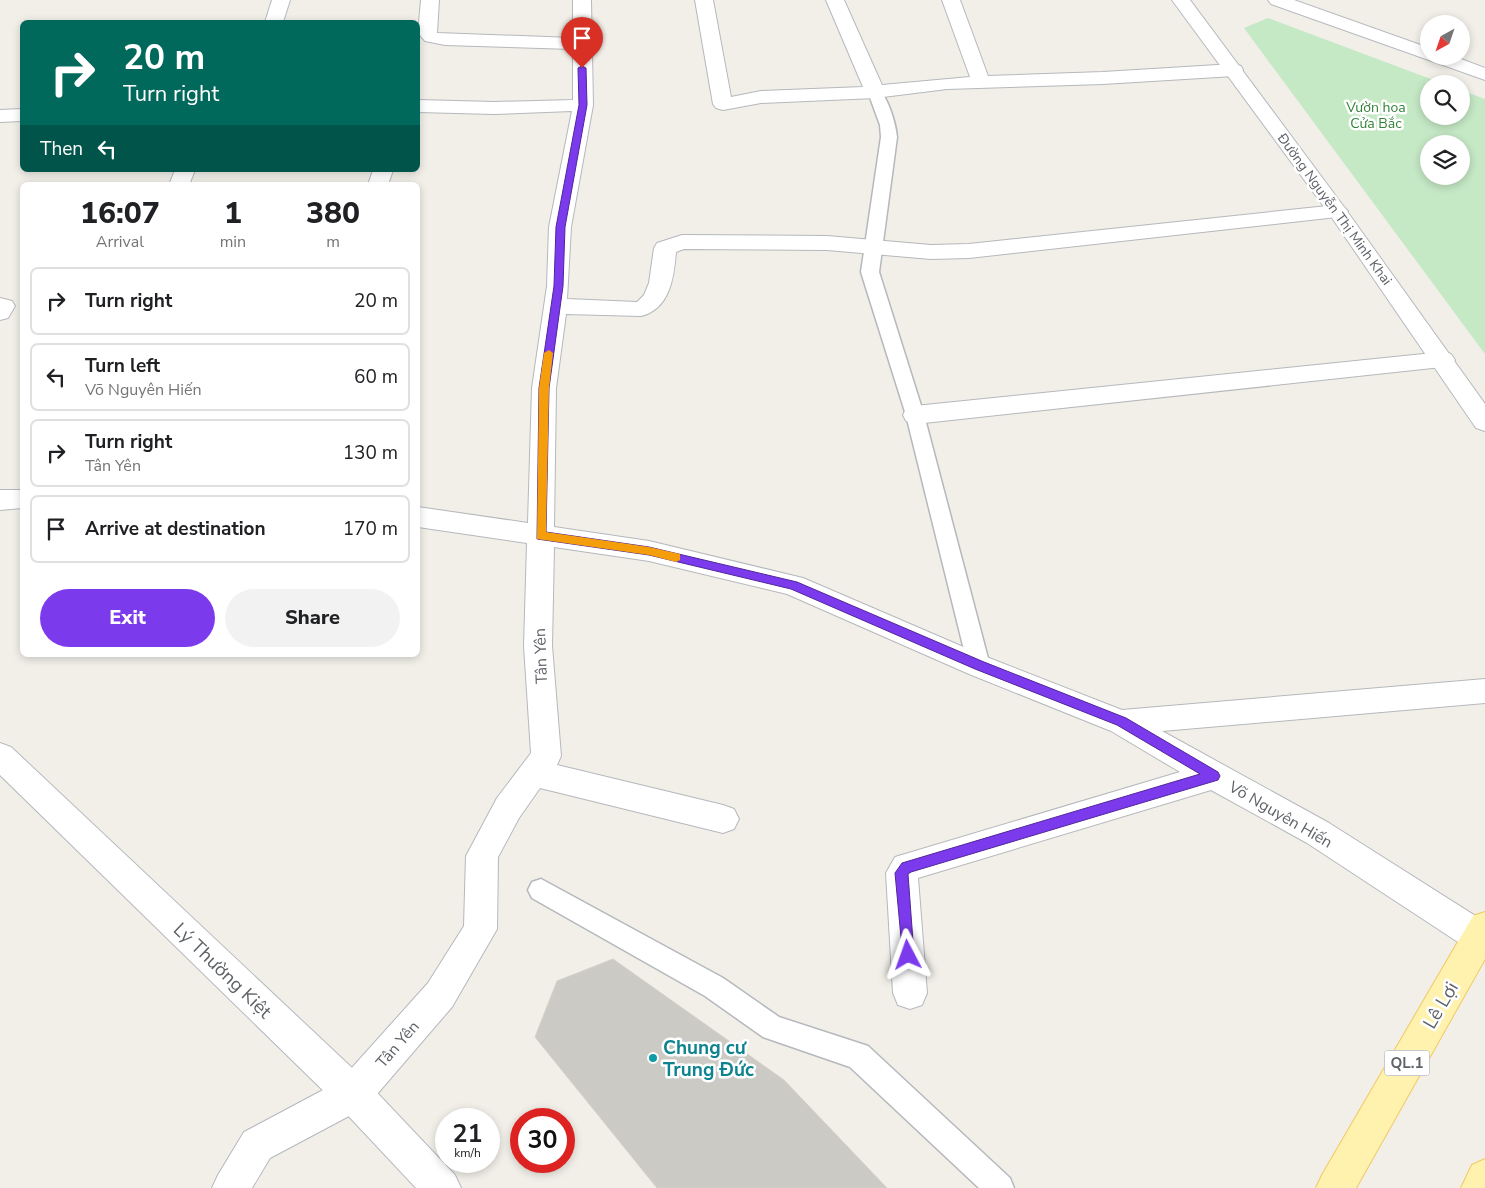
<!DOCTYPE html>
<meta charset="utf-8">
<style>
body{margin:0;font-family:"Nunito Sans",sans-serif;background:#f2f2f2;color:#202124;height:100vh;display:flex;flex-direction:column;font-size:19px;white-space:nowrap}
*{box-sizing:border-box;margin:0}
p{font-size:16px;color:#757577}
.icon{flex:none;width:28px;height:28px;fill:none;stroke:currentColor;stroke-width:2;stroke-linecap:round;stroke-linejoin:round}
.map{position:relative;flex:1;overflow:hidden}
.panel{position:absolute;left:20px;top:182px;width:400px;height:475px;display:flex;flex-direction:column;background:#fff;border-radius:8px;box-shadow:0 2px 8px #0003}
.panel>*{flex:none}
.hud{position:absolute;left:20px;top:20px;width:400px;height:152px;border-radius:8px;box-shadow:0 2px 8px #0003;background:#00695c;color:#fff;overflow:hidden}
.needle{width:32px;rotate:220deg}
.tools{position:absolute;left:1420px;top:15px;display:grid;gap:10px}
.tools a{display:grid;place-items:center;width:50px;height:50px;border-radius:50%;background:#fff;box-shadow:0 2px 8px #0003;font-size:25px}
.speed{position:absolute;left:435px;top:1108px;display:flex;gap:10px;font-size:25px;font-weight:700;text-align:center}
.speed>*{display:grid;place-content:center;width:65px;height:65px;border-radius:50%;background:#fff;box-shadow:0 2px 8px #0003;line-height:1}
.speed small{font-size:12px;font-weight:400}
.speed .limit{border:8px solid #d22;background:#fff;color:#111}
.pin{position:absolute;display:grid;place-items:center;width:42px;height:42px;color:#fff;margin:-51px -21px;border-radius:50% 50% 50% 0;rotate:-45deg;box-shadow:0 0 5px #0007}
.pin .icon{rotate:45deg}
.me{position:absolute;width:55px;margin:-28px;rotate:356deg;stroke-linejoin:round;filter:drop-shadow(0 0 4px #0008)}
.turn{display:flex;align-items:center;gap:18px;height:105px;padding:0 20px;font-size:22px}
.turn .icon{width:65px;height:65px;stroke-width:2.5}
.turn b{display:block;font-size:35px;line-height:42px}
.then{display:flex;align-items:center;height:48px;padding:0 20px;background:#0003;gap:10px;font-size:19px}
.eta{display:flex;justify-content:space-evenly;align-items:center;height:85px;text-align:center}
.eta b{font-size:30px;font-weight:800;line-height:35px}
.cta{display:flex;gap:10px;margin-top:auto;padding:10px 20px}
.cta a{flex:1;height:58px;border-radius:30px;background:#7c3aed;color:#fff;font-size:20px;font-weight:800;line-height:58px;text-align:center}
.cta a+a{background:#f2f2f2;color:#202124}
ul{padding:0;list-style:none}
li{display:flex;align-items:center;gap:15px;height:68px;margin:0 10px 8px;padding:0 10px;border:2px solid #e0e0e0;border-radius:8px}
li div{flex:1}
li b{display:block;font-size:19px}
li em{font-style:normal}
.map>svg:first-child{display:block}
.green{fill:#c5e8c5;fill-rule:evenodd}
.building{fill:#cccac5;stroke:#d6d1c6}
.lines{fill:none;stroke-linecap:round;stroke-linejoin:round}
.lane-casing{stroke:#b5b8bc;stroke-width:3}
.street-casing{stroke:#b5b8bc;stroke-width:2}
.secondary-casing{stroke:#b6babf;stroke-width:2}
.primary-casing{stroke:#f2c960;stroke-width:2}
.lane{fill:#fff;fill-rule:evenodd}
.street{fill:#fff;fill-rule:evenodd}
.secondary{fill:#fff;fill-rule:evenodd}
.primary{fill:#fff2af;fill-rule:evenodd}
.route{fill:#7c3aed;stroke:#51269a}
.slow{fill:#f59e0b}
.culture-dot{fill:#0f9aa8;stroke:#fff;stroke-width:2}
.labels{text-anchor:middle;stroke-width:5;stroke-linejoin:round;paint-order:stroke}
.far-park-label{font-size:14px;fill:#348238;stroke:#fff}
.far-street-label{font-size:14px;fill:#5f6368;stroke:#fff}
.shield{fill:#fff;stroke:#8f9295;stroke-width:1}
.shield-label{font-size:15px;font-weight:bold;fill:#5f6368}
.street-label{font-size:16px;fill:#5f6368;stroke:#fff}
.near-street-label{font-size:19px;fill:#5f6368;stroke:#fff}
.near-culture-label{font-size:19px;font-weight:bold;fill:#0d838f;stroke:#fff;text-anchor:start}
</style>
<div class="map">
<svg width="1485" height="1188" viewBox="0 0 1485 1188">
<rect width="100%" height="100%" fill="#f1efe8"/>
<!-- green -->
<path class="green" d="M1268 18 1444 84H1429V116H1461V90L1485 99V354L1244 28ZM1429 144H1461V176H1429Z"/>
<!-- building -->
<polygon class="building" points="613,959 784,1080 887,1188 657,1188 535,1037 557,981"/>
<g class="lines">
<!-- lane casing -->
<g class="lane-casing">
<g id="lane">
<path d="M875 88C887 91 896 125 897 137L879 272 924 415 990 666 987 672 979 675 971 672 968 666 906 415 861 272 881 137 880 125 868 92Z"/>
<polygon points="541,879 723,978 779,1017 868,1046 1010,1178 1014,1188 979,1188 850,1067 763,1037 705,996 532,898 528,890 532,882"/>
</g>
</g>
<!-- street casing -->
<g class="street-casing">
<g id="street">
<polygon points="272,0 290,0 283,22 265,22"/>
<path d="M421 0H439L437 33 573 38V0H591L593 105 571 227 567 299 637 302 644 295 649 283 654 248 657 243 682 235 827 236 931 245 969 244 1337 205 1344 207 1348 211 1344 215 1337 217 969 258 931 259 827 250 684 249 676 252C674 277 670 309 641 316L566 314 556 388 554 527 649 541 803 578 989 658 1122 710 1485 679V703L1162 731 1329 823 1485 922V950L1479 953 1467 948 1307 843 1211 790 918 878 927 993 922 1005 910 1009 898 1005 893 993 886 873 895 857 1180 772 1111 731 969 674 787 594 649 561 554 547 552 646 561 756 557 765 723 805 734 809 739 819 734 829 723 833 540 788 519 818 498 857 497 929 452 1007 366 1107 270 1158 252 1188H212L218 1175 244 1132 340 1081 428 983 464 926 466 856 497 798 531 753 524 646 527 543 418 527V507L528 523 532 388 547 286 549 227 572 111 494 114 418 112V100L494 102 573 100V49L445 45 425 41 418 33Z"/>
<polygon points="695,0 713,0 731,97 761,91 863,87 826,0 844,0 882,85 970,77 942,0 960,0 988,76 1103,72 1234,64 1241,66 1243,70 1241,74 1234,76 1103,84 947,89 875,98 761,103 723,110 716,108 713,104"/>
<polygon points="22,109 22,121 0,122 0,110"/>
<polygon points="175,170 195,170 189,185 169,185"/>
<polygon points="373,170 393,170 388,185 368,185"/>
<polygon points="0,298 12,301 15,306 8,318 0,320"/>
<polygon points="1443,352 1451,354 1455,360 1451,366 915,424 906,421 903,415 906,409 915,406"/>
<polygon points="0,490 22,490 22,508 0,510"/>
</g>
</g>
<!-- secondary casing -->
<g class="secondary-casing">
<g id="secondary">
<polygon points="1172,0 1190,0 1344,207 1485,404 1485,431 1476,428 1330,215"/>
<polygon points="1268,0 1294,0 1429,48 1429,56 1453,56 1485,68 1485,80 1271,4"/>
<polygon points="0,743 11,747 366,1081 455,1175 461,1188 416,1188 340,1107 0,775"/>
</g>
</g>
<!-- primary casing -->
<g class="primary-casing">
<g id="primary">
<polygon points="1485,912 1485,959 1356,1188 1316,1188 1322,1175 1473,916"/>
<polygon points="1485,1159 1485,1188 1461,1188 1472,1165"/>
</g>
</g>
<!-- lane -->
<use href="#lane" class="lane"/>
<!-- street -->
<use href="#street" class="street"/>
<!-- secondary -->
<use href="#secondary" class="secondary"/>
<!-- primary -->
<use href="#primary" class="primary"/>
</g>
<!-- route -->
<polygon class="route" points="582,66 586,68 587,105 565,227 563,286 549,388 546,532 649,547 797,582 984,662 1126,718 1218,772 1220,776 1218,780 911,872 908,874 914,955 912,959 908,961 903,959 895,873 902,863 1200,774 1117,725 975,669 791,589 649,555 537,539 539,388 554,286 556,227 579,105 578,68"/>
<!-- slow -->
<polygon class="slow" points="549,350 553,353 549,388 546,532 649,547 680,554 680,560 676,562 649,555 537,539 539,388 544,353"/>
<!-- markers -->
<circle class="culture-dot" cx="653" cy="1058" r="5"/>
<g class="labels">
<!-- far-park labels -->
<g class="far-park-label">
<text x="1376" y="112">Vườn hoa<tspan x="1376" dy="16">Cửa Bắc</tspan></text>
</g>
<!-- far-street labels -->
<g class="far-street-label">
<text transform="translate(1335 209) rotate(54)" y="5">Đường Nguyễn Thị Minh Khai</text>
</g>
<!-- shield labels -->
<rect class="shield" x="1384.5" y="1050.5" width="45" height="25" rx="4"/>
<g class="shield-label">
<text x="1407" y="1068">QL.1</text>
</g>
<!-- street labels -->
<g class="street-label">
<text transform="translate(540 656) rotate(-92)" y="6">Tân Yên</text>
<text transform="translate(1281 814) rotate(30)" y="6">Võ Nguyên Hiến</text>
<text transform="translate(397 1044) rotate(-49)" y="6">Tân Yên</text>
</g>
<!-- near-street labels -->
<g class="near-street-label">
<text transform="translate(223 970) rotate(44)" y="7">Lý Thường Kiệt</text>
<text transform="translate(1440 1005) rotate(-60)" y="7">Lê Lợi</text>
</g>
<!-- near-culture labels -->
<g class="near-culture-label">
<text x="663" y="1054">Chung cư<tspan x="663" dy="22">Trung Đức</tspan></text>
</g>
</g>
</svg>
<div class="tools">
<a><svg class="needle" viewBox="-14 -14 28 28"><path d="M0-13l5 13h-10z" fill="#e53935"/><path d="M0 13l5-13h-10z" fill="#757577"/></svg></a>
<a><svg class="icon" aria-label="search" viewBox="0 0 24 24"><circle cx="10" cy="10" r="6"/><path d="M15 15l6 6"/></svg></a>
<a><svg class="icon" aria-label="layers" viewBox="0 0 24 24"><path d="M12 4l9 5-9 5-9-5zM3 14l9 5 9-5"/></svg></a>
</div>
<div class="speed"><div>21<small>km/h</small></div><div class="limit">30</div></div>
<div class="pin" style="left:582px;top:68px;background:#d93025"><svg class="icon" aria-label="arrive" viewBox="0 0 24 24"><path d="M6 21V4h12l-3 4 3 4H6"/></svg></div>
<svg class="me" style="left:908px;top:955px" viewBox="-20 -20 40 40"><path d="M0-17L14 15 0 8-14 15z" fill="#7c3aed" stroke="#fff" stroke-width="4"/></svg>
<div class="hud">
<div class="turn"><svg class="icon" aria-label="right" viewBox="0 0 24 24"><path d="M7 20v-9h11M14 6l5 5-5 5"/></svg><div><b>20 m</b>Turn right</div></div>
<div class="then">Then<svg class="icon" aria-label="left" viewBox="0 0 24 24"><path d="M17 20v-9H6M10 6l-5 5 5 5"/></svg></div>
</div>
<section class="panel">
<div class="eta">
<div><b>16:07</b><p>Arrival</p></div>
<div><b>1</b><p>min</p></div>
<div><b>380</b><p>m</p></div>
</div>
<ul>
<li><svg class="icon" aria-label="right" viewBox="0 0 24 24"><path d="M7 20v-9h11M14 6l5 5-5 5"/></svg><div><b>Turn right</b></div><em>20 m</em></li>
<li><svg class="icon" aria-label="left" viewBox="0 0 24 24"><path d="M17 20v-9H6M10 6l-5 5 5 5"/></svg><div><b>Turn left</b><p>Võ Nguyên Hiến</p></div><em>60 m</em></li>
<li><svg class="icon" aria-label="right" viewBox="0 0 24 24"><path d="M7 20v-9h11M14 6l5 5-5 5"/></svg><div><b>Turn right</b><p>Tân Yên</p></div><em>130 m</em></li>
<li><svg class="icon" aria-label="arrive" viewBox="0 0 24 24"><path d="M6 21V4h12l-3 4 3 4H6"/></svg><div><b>Arrive at destination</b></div><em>170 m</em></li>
</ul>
<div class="cta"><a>Exit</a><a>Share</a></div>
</section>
</div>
